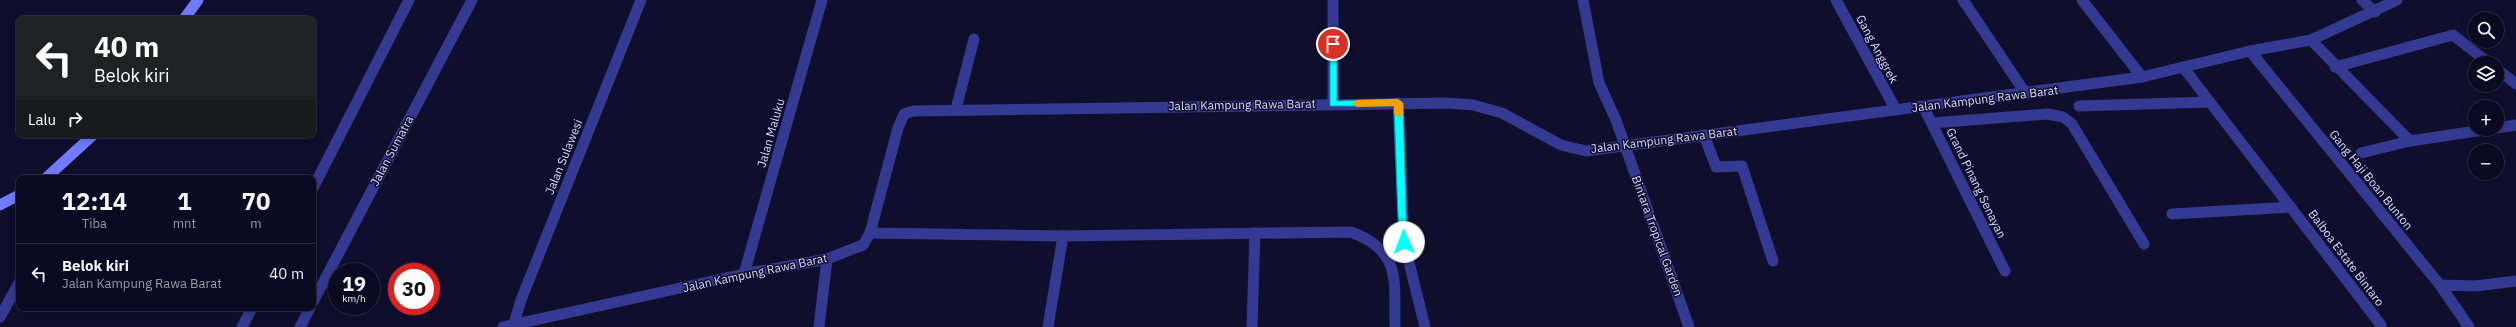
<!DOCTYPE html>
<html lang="id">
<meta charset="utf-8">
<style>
body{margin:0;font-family:"IBM Plex Sans",sans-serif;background:#1a182f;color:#f1f3f6;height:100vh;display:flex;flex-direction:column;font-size:15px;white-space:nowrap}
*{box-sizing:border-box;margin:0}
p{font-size:13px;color:#9a9aa5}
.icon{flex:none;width:22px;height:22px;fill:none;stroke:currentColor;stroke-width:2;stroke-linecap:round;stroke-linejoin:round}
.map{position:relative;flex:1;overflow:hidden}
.details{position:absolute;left:16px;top:175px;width:300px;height:136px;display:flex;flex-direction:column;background:#0c0a22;border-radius:8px;box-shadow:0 2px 10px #0003,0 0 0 1px #2c2b40}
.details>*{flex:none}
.guide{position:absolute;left:16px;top:16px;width:300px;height:122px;border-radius:8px;box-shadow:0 2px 10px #0003,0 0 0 1px #2c2b40;background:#202124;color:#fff;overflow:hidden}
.buttons{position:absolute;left:2468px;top:12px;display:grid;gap:8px}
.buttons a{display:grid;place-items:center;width:36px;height:36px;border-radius:50%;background:#0c0a22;box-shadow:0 2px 10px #0003,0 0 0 1px #2c2b40;font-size:20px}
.speed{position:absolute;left:328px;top:263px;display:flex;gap:8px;font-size:20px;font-weight:700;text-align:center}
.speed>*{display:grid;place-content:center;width:52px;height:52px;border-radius:50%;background:#0c0a22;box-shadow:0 2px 10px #0003,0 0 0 1px #2c2b40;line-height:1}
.speed small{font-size:10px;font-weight:400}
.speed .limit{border:6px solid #d22;background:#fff;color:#111}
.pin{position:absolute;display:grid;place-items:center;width:34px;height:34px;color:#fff;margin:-17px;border:2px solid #fff;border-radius:50%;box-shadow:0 1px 4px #0007}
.me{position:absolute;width:44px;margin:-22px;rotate:358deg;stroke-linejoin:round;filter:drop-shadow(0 0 3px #0008)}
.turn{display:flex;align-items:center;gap:14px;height:84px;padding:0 12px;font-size:18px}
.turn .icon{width:52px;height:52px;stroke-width:2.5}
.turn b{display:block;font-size:28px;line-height:34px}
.then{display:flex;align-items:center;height:38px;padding:0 12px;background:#0003;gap:8px;font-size:15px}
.eta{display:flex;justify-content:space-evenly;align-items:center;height:68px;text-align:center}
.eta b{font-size:24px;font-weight:800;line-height:28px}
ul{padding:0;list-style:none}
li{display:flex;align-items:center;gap:12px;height:60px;padding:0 12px;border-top:1px solid #2c2b40}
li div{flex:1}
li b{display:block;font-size:15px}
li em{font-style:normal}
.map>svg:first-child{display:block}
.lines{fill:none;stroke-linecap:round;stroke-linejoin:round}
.minor{stroke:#343a91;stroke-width:11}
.tertiary{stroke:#343a91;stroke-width:11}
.secondary{stroke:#717bff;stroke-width:11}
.route{fill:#06feff;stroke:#04a5a6}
.slow{fill:#f59e0b}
.labels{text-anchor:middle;stroke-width:3;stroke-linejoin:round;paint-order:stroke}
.street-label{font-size:12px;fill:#dadaff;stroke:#100e2d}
</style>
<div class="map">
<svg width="2516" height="327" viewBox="0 0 2516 327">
<rect width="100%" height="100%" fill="#100e2d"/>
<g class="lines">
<!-- minor -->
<g class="minor">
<polyline points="1333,0 1333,104"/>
<polyline points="1583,0 1599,83 1616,120 1689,327"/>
<polyline points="1836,0 1896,110"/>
<polyline points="1963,0 2026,94"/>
<polyline points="2082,0 2142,77"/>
<polyline points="2362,0 2375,12"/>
<polyline points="2311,40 2410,141 2490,129"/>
<polyline points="2250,51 2440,285 2469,327"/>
<polyline points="2183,67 2381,325"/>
<polyline points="2335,67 2453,35 2489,63"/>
<polyline points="2497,69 2516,84"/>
<polyline points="1398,103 1404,242 1425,327"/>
<polyline points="1923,106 2005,271"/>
<polyline points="2079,106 2210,102"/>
<polyline points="956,109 974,39"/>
<polyline points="1932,123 2048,114 2063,117 2072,124 2144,244"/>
<polyline points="2497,128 2516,125"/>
<polyline points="1704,135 1716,167 1742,166 1773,261"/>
<polyline points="2361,153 2410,141"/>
<polyline points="313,188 409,0"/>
<polyline points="2172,214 2291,207"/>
<path d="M870 233 1063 236 1351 232C1402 251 1394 280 1395 327"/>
<polyline points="744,274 822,0"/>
<polyline points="2440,285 2476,286 2516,281"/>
<polyline points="313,302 472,0"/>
<polyline points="242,327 252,308"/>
<polyline points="300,327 310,308"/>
<polyline points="503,327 744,274 827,259 863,245 870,233 898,128 904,114 913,111 1448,103 1473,105 1502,113 1561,145 1586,151 2142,77 2250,51 2311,40 2397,0"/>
<polyline points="513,327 521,300 641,0"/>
<polyline points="819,327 827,259"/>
<polyline points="1048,327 1063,236"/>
<polyline points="1252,327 1255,233"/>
</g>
<!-- tertiary -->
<polyline class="tertiary" points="0,317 19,283"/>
<!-- secondary -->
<g class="secondary">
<polyline points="184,19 198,0"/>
<polyline points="46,178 93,135"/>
<polyline points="0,205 19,195"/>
</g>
</g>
<!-- route -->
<polygon class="route" points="1330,42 1337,44 1337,101 1398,99 1403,103 1407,245 1401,245 1399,242 1394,106 1330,106"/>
<!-- slow -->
<polygon class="slow" points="1398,99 1403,103 1403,114 1399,117 1394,114 1394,106 1357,107 1352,103 1357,100"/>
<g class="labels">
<!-- street labels -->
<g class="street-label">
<text transform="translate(1877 49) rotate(62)" y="4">Gang Anggrek</text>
<text transform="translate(1985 99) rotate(-7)" y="4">Jalan Kampung Rawa Barat</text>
<text transform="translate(1242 105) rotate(-1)" y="4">Jalan Kampung Rawa Barat</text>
<text transform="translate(771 133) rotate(-74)" y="4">Jalan Maluku</text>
<text transform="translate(1664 140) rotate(-7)" y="4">Jalan Kampung Rawa Barat</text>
<text transform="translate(392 151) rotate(-62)" y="4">Jalan Sumatra</text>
<text transform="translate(564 157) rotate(-68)" y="4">Jalan Sulawesi</text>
<text transform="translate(2371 180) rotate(51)" y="4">Gang Haji Boan Bunton</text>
<text transform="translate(1976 183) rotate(64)" y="4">Grand Pinang Senayan</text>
<text transform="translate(1657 236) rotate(70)" y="4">Bintara Tropical Garden</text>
<text transform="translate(2346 258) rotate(53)" y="4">Balboa Estate Bintaro</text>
<text transform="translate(755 273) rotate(-12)" y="4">Jalan Kampung Rawa Barat</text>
</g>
</g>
</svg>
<div class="buttons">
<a><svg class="icon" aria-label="search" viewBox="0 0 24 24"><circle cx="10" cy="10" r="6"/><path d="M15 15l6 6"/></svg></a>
<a><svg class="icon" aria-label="layers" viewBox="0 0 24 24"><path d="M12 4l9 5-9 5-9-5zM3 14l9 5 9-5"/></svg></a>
<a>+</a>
<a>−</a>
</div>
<div class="speed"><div>19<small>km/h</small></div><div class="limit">30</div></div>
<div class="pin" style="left:1333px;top:44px;background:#d93025"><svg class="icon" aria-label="arrive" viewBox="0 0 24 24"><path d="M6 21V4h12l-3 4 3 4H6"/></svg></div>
<svg class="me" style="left:1404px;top:242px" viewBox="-20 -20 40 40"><circle r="19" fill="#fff"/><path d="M0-13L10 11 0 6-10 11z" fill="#06feff"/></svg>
<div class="guide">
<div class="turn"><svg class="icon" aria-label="left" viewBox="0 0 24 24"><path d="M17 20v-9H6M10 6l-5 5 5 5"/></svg><div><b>40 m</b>Belok kiri</div></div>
<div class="then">Lalu<svg class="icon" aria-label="right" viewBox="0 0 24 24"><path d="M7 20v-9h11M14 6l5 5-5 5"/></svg></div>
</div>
<section class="details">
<div class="eta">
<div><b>12:14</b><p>Tiba</p></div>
<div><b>1</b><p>mnt</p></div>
<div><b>70</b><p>m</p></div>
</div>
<ul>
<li><svg class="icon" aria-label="left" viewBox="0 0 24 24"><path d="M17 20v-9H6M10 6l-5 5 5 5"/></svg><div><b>Belok kiri</b><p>Jalan Kampung Rawa Barat</p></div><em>40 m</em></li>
</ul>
</section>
</div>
